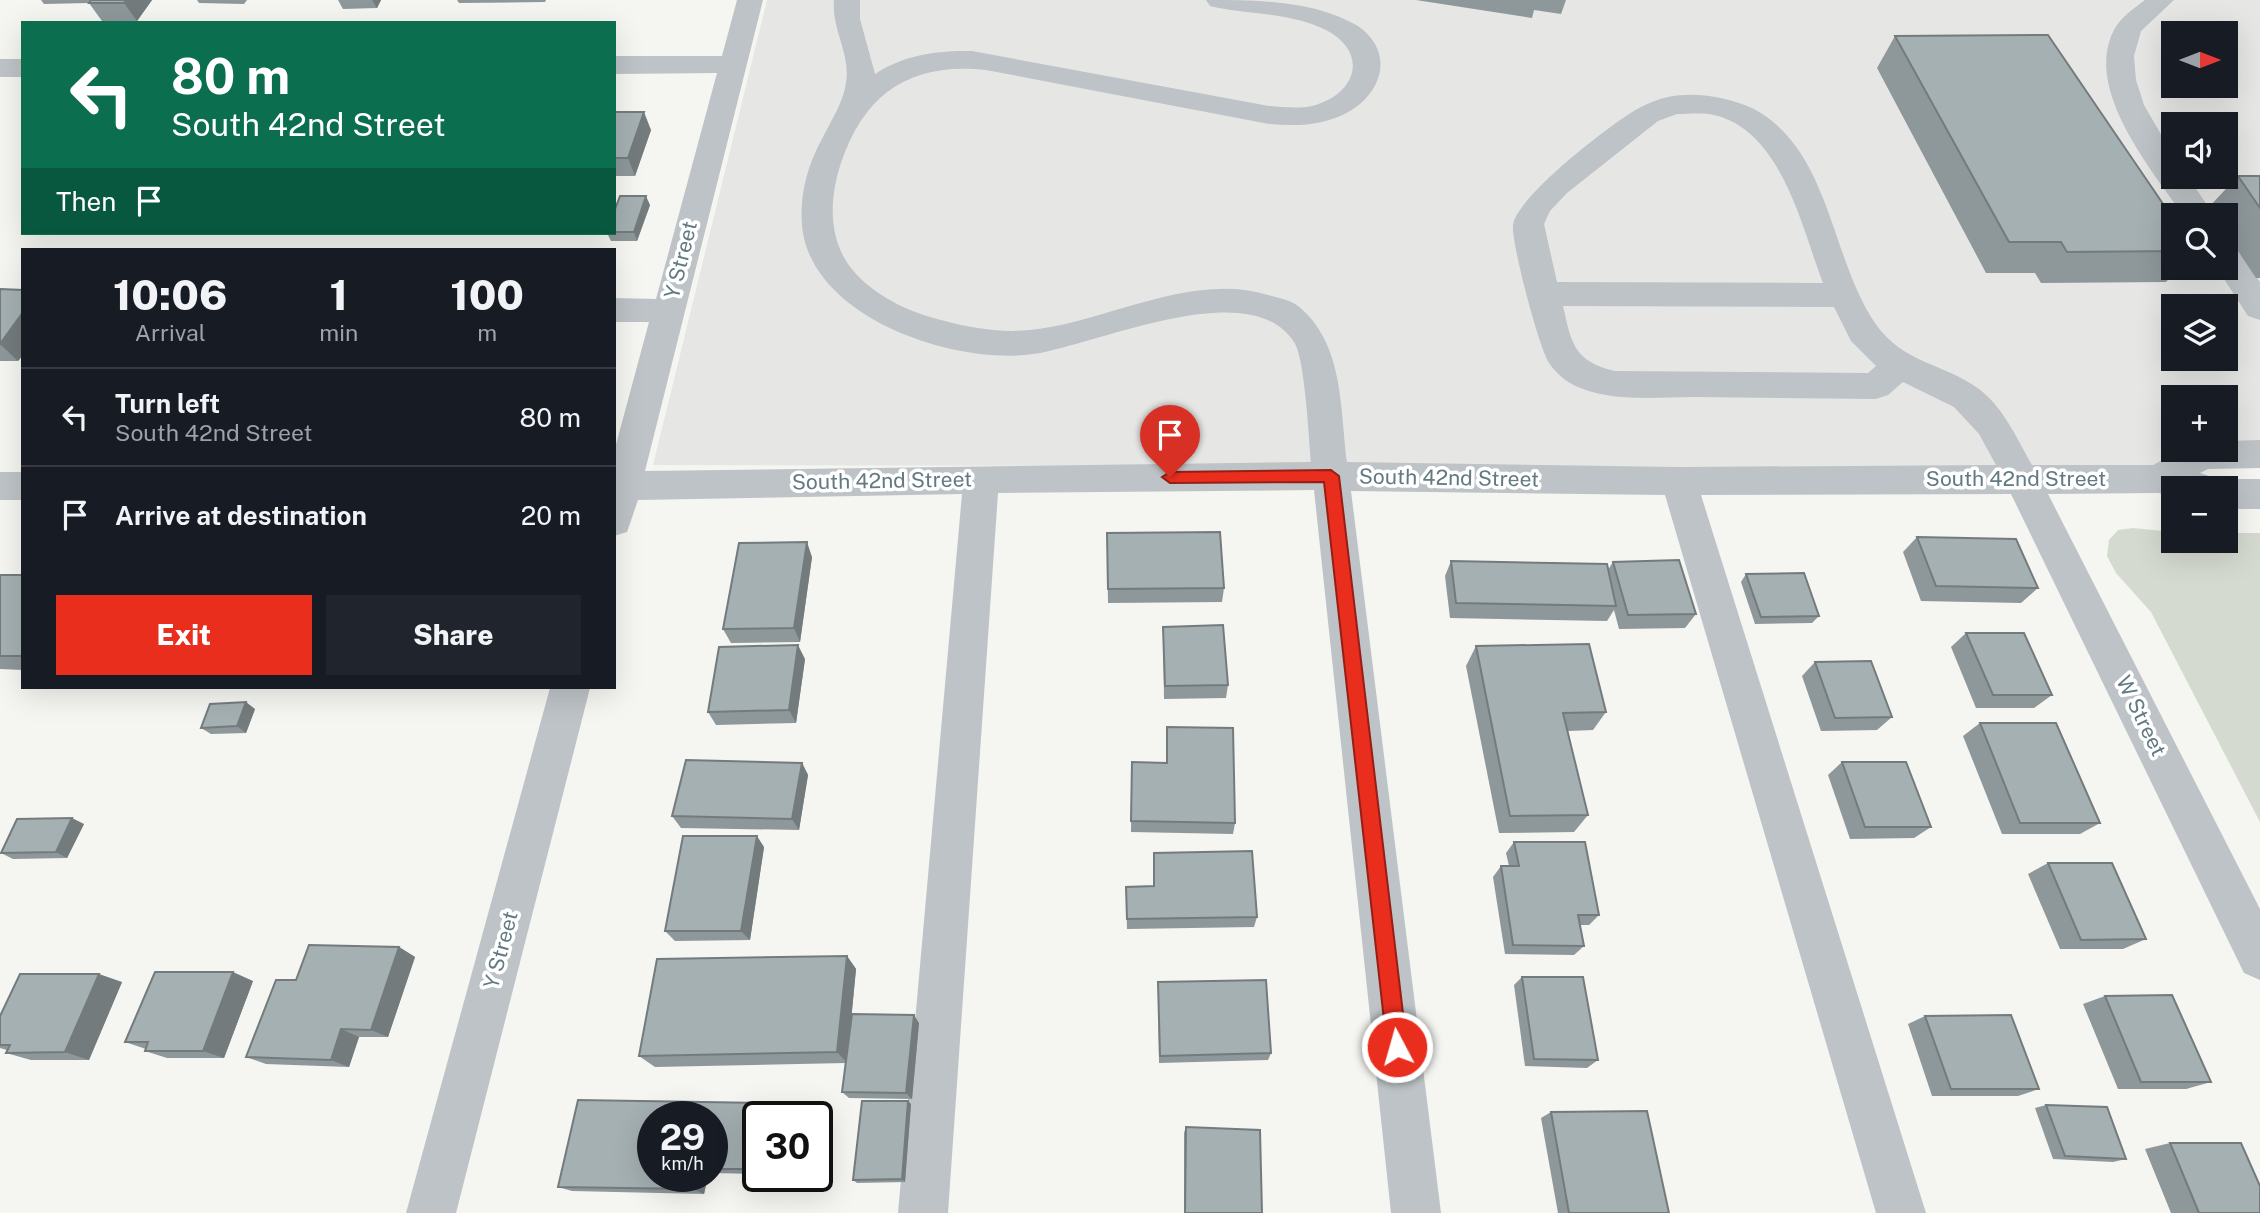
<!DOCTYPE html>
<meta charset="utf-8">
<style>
body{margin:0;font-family:"Public Sans",sans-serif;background:#20242c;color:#f1f3f6;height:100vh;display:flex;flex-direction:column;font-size:26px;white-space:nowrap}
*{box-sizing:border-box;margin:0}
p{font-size:23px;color:#9ea1a6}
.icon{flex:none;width:38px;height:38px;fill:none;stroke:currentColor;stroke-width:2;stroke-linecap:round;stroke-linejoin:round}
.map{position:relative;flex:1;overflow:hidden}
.side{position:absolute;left:21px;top:248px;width:595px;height:441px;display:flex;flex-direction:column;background:#171b24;border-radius:0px;box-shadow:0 7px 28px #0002}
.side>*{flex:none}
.banner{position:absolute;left:21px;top:21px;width:595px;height:214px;border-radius:0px;box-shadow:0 7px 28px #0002;background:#0b6e4f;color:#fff;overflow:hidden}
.needle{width:46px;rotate:90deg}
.controls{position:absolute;left:2161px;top:21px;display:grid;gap:14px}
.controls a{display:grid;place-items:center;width:77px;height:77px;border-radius:0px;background:#171b24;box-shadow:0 7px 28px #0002;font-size:35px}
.speed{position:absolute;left:637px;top:1101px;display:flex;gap:14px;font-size:35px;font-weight:700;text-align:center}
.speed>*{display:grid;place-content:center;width:91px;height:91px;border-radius:50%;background:#171b24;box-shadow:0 7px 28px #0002;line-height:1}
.speed small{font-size:18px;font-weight:400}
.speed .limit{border:4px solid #111;border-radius:10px;background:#fff;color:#111}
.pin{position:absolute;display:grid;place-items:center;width:60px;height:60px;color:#fff;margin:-72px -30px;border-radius:50% 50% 50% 0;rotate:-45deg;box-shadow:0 0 7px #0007}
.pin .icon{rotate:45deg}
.me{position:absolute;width:77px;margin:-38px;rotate:354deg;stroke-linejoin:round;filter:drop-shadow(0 0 5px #0008)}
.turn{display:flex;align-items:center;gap:24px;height:147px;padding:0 35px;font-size:32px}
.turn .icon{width:91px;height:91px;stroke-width:2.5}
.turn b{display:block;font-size:49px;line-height:60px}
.then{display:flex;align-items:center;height:66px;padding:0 35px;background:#0003;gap:14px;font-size:26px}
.eta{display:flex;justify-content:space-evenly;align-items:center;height:119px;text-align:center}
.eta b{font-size:42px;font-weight:800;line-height:49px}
.action{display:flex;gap:14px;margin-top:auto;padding:14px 35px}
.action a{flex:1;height:80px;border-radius:0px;background:#e92e1e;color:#fff;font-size:28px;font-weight:800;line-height:80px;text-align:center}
.action a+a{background:#20242c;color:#f1f3f6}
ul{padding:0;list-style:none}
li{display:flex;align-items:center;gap:21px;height:98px;padding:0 35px;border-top:2px solid #363941}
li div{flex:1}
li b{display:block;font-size:26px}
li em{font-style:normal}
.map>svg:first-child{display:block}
.built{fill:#e6e6e5;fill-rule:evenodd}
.green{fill:#d5dad0}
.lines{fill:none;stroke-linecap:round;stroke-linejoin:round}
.minor{fill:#bdc3c6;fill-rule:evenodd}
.wall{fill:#8e979a}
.shaded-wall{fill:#747b7d}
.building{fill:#a5b0b3;stroke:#747b7d;stroke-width:2}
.route{fill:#e92e1e;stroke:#971e14;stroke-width:2}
.labels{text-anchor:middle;stroke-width:7;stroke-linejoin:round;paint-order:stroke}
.street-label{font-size:21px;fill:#637a83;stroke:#fff}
</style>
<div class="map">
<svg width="2260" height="1213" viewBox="0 0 2260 1213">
<rect width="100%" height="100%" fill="#f5f5f1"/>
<!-- built -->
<path class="built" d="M767 0H2260V468L653 465ZM2174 33H2226V86H2174ZM2174 124H2226V177H2174ZM2174 215H2226V268H2174ZM2174 306H2226V359H2174ZM2174 397H2226V450H2174Z"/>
<!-- green -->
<polygon class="green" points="2133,528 2173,532 2174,541 2226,541 2226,533 2260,533 2260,822 2151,612 2116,573 2107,556 2109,540 2118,530"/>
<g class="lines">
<!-- minor -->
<g class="minor">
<path d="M737 0H763L645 471 1311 462C1309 439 1305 358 1294 342 1250 273 1096 345 1033 354 956 365 818 320 803 233 798 202 806 168 821 141 830 122 843 104 846 83 851 54 831 29 834 0H860V19L875 74C903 55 938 50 972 51L1269 106C1283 107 1299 109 1312 106 1356 95 1370 53 1326 30 1290 12 1248 15 1210 6L1206 0C1257 0 1313 0 1358 26 1399 55 1379 101 1338 117 1315 126 1293 126 1269 124L986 70C913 62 865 91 841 163 828 202 828 246 858 276 881 299 910 312 941 320 970 328 1000 333 1030 330 1106 322 1192 271 1268 295 1278 298 1290 300 1298 306 1344 343 1340 408 1347 462L1679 467 1996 465 1979 434 1954 407 1903 382 1888 395 1876 399C1816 398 1755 398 1695 397 1658 397 1618 402 1583 389 1569 384 1558 376 1549 363 1539 348 1511 242 1513 225 1516 197 1613 122 1639 108 1648 103 1659 99 1668 97 1694 91 1730 97 1754 109 1831 151 1830 257 1875 323 1903 364 1944 363 1979 389 2004 408 2017 439 2032 465H2153L2182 450H2226V441L2260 440V468L2208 469 2200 473 2215 478 2217 482 2226 479H2260V509H2226V488H2174V496L2158 493 2048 494 2260 909V980L2244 973 2011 494 1701 495 1926 1213H1876L1665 495 1351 491 1441 1213H1391L1314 490 998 493 948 1213H898L962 494 638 500 627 532 614 536V452L649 322H614V298L656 299 717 73 614 74V56H722ZM1677 114C1687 114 1699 113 1709 114 1781 126 1801 226 1823 283L1557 282 1544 224 1550 211 1567 193 1658 121ZM1563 306 1834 307 1851 341 1876 366 1868 373 1615 371C1574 362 1571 342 1563 306Z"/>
<path d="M2145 0H2174L2141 31 2134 56 2136 80 2144 105 2174 157V177H2188L2214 215H2183C2152 170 2083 89 2114 30 2121 17 2133 9 2145 0Z"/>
<rect x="0" y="59" width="23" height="18"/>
<polygon points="2226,245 2237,248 2260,282 2260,320 2248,316 2217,268 2226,268"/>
<rect x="0" y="472" width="23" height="28"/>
<polygon points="550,688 590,688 456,1213 406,1213"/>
</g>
</g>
<!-- wall -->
<g class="wall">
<polygon points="41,0 152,0 137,21 102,21 89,3 44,4"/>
<polygon points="197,0 247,0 244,4 199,3"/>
<polygon points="338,0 381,0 377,8 343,9"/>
<polygon points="457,0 546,0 545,2 459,3"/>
<polygon points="1416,0 1566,0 1561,14 1534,10 1532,18"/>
<polygon points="1895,36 2174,220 2174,268 2179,268 2166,282 2041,283 2035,273 1986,273 1877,68"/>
<polygon points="614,112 651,130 635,176 614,176"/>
<polygon points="2238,176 2260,176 2260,278 2256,278 2226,233 2226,215 2214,215 2209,207"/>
<polygon points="650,205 637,241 611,241 607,233 614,233 614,212"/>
<polygon points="0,289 23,290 23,355 18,361 0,361"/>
<polygon points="1107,533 1224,588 1222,602 1108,603"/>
<polygon points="1917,537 2038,588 2021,603 1921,601 1903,552"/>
<polygon points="812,557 800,642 731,643 723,629"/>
<polygon points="1451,561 1608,570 1613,562 1696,614 1685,628 1619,629 1614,610 1607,621 1450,618 1445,576"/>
<polygon points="1746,574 1819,616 1812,623 1755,624 1741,582"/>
<polygon points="0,575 23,575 23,670 0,669"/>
<polygon points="1163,627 1228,685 1226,698 1164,699"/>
<polygon points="1966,633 2052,695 2034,708 1976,708 1951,647"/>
<polygon points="1476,646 1606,712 1593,730 1568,731 1588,815 1574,832 1499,833 1466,666"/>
<polygon points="805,659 796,723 716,725 708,712"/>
<polygon points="1815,662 1892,717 1877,730 1821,731 1802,676"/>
<polygon points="255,709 246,733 211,734 201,728"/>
<polygon points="1980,723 2100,823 2080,834 2002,834 1963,736"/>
<polygon points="1167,727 1235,823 1233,834 1131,832 1132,762 1166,763"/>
<polygon points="1842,762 1931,827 1914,838 1850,839 1828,775"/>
<polygon points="802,763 808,775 799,830 681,828 672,816"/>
<polygon points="84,824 67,858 13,859 1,853"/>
<polygon points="1514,842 1599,915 1589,925 1580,925 1584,946 1574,955 1505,954 1493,877 1501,866 1509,866 1506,853"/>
<polygon points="764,847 750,940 675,941 665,931"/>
<polygon points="1154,853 1257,917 1254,927 1127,929 1126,887 1153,886"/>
<polygon points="2048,863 2146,939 2123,949 2060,949 2028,874"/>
<polygon points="399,947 415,957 388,1037 359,1037 349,1067 266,1064 246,1057 296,980"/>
<polygon points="847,956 856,969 850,1031 919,1023 912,1099 849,1098 842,1092 846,1063 655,1067 639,1056"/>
<polygon points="1522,977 1598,1060 1587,1068 1525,1066 1514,985"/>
<polygon points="253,981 224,1058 167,1058 145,1051 146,1049 125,1042"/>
<polygon points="122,982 89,1060 31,1060 6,1053 7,1050 0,1048 0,1016"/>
<polygon points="1158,982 1271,1053 1268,1060 1159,1063"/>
<polygon points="2105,996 2211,1082 2186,1089 2118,1089 2083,1004"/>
<polygon points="1925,1016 2039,1089 2018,1096 1932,1096 1908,1024"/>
<polygon points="578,1100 769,1103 777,1110 776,1116 758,1116 758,1174 712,1173 712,1116 653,1116 653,1176 708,1176 704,1194 572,1191 558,1187"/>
<polygon points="911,1104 905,1182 857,1183 853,1180"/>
<polygon points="2046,1105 2126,1159 2113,1162 2053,1159 2035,1108"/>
<polygon points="1551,1112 1669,1213 1558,1213 1541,1118"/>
<polygon points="1186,1127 1262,1213 1184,1213 1184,1133"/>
<polygon points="2170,1143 2260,1213 2171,1213 2145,1149"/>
</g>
<!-- shaded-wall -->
<g class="shaded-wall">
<polygon points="126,0 152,0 137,21 124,3"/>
<polygon points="372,0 381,0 377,8"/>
<polygon points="644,112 651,130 635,176 628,158"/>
<polygon points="646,196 650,205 637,241 634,232"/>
<polygon points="23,312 23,355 18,361 0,344"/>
<polygon points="807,542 812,557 800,642 794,628"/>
<polygon points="798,645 805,659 796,723 789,710"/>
<polygon points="246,702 255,709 246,733 237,726"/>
<polygon points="802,763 808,775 799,830 792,819"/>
<polygon points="72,818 84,824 67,858 56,852"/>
<polygon points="757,836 764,847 750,940 741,931"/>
<polygon points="399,947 415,957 388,1037 371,1030"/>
<polygon points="847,956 856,969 847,1063 837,1052"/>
<polygon points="233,972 253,981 224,1058 203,1051"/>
<polygon points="99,974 122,982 89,1060 65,1052"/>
<polygon points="914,1015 919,1023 912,1099 906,1093"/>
<polygon points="341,1029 359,1037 349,1067 331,1060"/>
<polygon points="908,1101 911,1104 905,1182 902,1179"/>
<polygon points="769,1103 777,1110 776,1116 767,1116"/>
<polygon points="696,1176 708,1176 704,1194 693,1189"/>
</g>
<!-- building -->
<g class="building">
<polygon points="91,0 126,0 124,3 89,3"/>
<polygon points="2048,35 2174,220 2174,251 2067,252 2061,242 2009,242 1895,36"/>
<polygon points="614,112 644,112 628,158 614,158"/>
<polygon points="2238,176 2260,176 2260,208"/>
<polygon points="620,196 646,196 634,232 614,232 614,212"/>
<polygon points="0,289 23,290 23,312 0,344"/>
<polygon points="1220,532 1224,588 1108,589 1107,533"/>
<polygon points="1917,537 2016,539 2038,588 1936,586"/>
<polygon points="807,542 794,628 723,629 739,543"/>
<polygon points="1679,560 1696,614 1628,615 1613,562"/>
<polygon points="1451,561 1607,564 1616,606 1456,603"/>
<polygon points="1804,573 1819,616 1761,617 1746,574"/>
<rect x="0" y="575" width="23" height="81"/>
<polygon points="1223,625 1228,685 1165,686 1163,627"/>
<polygon points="1966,633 2024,633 2052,695 1993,695"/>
<polygon points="1589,644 1606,712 1563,713 1588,815 1510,816 1476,646"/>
<polygon points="798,645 789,710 708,712 719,647"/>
<polygon points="1871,661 1892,717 1835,718 1815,662"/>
<polygon points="246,702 237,726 201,728 210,704"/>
<polygon points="1980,723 2056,723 2100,823 2020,823"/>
<polygon points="1167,727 1233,728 1235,823 1131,821 1132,762 1167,763"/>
<polygon points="686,760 802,763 792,819 672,816"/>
<polygon points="1842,762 1906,762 1931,827 1865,827"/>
<polygon points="72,818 56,852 1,853 17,819"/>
<polygon points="683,836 757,836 741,931 665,931"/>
<polygon points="1514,842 1585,842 1599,915 1578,915 1584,946 1513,945 1501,866 1519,866"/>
<polygon points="1252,851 1257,917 1127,919 1126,887 1154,886 1154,853"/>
<polygon points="2048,863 2112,863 2146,939 2081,940"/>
<polygon points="309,945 399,947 371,1030 341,1029 331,1060 246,1057 276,980 296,980"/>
<polygon points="847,956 837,1052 639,1056 657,959"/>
<polygon points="155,972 233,972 203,1051 145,1051 148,1042 125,1042"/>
<polygon points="20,974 99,974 65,1052 6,1053 10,1045 0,1045 0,1016"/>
<polygon points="1522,977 1583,977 1598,1060 1534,1059"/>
<polygon points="1266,980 1271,1053 1160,1056 1158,982"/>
<polygon points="2172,995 2211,1082 2141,1082 2105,996"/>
<polygon points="852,1014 914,1015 906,1093 842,1092"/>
<polygon points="2011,1015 2039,1089 1951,1089 1925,1016"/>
<polygon points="578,1100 769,1103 767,1116 758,1116 758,1169 712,1169 712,1116 653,1116 653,1176 696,1176 693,1189 558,1187"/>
<polygon points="862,1101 908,1101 902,1179 853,1180"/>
<polygon points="2046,1105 2107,1107 2126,1159 2065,1156"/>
<polygon points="1647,1111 1669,1213 1569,1213 1551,1112"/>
<polygon points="1186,1127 1260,1130 1262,1213 1185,1213"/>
<polygon points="2170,1143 2241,1143 2260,1186 2260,1213 2199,1213"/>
</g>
<!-- route -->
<polygon class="route" points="1331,470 1339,476 1407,1047 1404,1054 1397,1057 1390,1054 1387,1047 1324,482 1170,483 1162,477 1170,472"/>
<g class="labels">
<!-- street labels -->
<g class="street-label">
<text transform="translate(681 260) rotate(-76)" y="7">Y Street</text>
<text transform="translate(1449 478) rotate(1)" y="7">South 42nd Street</text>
<text x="2016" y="486">South 42nd Street</text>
<text transform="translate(882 481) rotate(-1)" y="7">South 42nd Street</text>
<text transform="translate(2141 716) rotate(64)" y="7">W Street</text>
<text transform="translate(501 950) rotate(-75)" y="7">Y Street</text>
</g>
</g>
</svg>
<div class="controls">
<a><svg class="needle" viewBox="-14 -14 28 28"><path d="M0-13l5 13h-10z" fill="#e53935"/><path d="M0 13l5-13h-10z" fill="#9ea1a6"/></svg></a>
<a><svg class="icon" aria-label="sound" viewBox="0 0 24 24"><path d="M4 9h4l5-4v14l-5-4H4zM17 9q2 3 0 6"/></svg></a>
<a><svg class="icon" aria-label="search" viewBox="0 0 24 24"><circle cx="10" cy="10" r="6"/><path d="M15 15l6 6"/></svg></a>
<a><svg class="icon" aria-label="layers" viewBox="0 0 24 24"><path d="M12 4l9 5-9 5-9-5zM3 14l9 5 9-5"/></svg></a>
<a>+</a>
<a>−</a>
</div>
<div class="speed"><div>29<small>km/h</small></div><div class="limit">30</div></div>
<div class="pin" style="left:1170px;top:477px;background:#d93025"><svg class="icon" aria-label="arrive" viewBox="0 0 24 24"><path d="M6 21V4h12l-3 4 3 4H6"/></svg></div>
<svg class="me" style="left:1397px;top:1047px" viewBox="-20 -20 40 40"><circle r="17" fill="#e92e1e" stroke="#fff" stroke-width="3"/><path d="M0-11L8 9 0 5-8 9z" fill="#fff"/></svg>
<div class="banner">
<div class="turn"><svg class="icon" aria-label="left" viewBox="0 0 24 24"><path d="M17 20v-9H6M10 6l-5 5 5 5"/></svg><div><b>80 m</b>South 42nd Street</div></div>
<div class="then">Then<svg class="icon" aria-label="arrive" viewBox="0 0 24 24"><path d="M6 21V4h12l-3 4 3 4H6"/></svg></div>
</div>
<section class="side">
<div class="eta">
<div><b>10:06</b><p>Arrival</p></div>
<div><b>1</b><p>min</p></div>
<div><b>100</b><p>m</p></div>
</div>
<ul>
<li><svg class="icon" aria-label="left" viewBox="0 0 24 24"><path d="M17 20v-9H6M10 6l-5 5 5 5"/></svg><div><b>Turn left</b><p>South 42nd Street</p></div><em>80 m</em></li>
<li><svg class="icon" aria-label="arrive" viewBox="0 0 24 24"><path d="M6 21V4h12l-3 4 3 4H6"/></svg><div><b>Arrive at destination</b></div><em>20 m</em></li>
</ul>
<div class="action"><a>Exit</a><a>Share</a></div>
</section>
</div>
